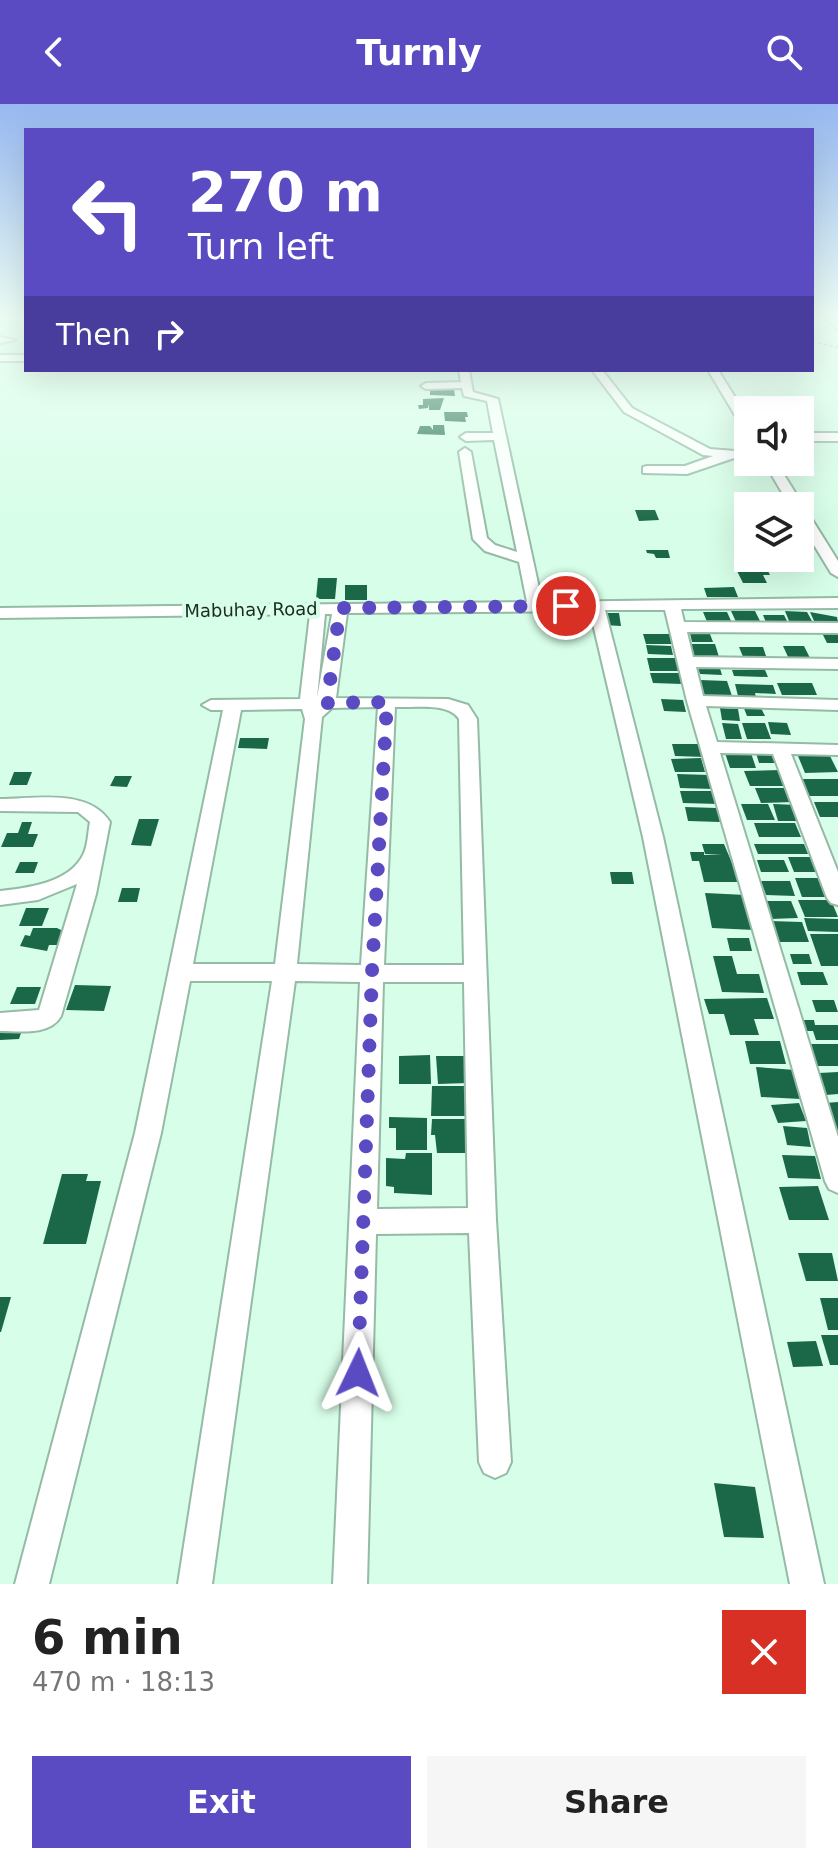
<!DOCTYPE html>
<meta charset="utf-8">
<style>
body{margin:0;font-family:"DejaVu Sans",sans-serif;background:#f6f6f6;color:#222;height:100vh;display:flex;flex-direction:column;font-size:30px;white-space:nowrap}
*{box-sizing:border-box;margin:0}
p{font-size:26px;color:#767676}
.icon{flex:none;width:44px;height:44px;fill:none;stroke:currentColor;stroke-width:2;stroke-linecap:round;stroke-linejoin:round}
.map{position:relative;height:1480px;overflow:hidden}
.panel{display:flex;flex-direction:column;background:#fff;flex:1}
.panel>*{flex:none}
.guide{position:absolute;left:24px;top:24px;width:790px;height:244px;border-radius:0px;box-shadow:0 8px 32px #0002;background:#5a4bc3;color:#fff;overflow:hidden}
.buttons{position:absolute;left:734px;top:292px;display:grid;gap:16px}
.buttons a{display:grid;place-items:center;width:80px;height:80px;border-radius:0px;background:#fff;box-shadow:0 8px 32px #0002;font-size:40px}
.pin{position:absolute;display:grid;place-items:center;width:68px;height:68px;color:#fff;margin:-34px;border:4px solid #fff;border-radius:50%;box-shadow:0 2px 8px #0007}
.me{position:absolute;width:88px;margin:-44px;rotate:2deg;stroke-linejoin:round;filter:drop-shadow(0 0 6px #0008)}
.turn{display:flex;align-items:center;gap:28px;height:168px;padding:0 32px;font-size:36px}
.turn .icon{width:104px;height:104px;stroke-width:2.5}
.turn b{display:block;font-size:56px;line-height:68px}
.then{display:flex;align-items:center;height:76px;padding:0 32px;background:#0003;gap:16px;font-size:30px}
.round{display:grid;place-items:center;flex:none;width:84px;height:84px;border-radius:0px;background:#f6f6f6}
.summary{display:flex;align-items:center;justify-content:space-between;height:136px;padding:0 32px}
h1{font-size:48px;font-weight:800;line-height:60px}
.action{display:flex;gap:16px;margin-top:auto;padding:16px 32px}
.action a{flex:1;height:92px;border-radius:0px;background:#5a4bc3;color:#fff;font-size:32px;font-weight:800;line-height:92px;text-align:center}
.action a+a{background:#f6f6f6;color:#222}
header{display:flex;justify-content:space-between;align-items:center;height:104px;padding:0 32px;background:#5a4bc3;color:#fff;font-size:36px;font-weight:800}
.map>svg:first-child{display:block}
.building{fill:#1b6848}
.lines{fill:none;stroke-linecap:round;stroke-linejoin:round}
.minor-casing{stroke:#95baa5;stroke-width:4}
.path{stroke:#9ab9a8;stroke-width:2;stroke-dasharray:3 3;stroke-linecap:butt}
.minor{fill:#fff;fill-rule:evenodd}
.route{stroke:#5a4bc3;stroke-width:14;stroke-dasharray:0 25.2}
.labels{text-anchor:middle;stroke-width:8;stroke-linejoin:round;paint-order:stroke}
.far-street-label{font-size:18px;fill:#1c2b23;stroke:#d7fee8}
</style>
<header><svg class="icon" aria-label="back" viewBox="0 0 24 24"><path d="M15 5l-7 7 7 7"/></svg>Turnly<svg class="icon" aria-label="search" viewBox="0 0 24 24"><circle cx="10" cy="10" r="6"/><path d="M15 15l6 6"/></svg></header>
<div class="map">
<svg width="838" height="1480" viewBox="0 0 838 1480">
<rect width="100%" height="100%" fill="#d7fee8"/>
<!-- building -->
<g class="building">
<polygon points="430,285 454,285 455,292 430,291"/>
<polygon points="444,294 440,306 429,306 429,300 428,304 419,305 418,301 423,301 423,295"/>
<polygon points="444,308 467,308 468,313 465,313 466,318 445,317"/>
<polygon points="433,321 444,321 445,331 417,330 420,322 430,322 433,326"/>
<polygon points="635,406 655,406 659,416 639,417"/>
<polygon points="646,446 668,446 670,454 656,454 654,450 647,449"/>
<polygon points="735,463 766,463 770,471 763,471 767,479 743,479"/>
<polygon points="318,474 337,474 335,495 316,495"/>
<rect x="345" y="481" width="22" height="15"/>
<polygon points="734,483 738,493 707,493 704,484"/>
<polygon points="731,507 755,507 761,519 737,520"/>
<polygon points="785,507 807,508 812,517 789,517"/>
<polygon points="703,508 727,508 732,519 708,520"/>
<polygon points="810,508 837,513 838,518 814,517"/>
<polygon points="603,509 619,509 621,522 604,521"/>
<polygon points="763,511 784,511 789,521 767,521"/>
<polygon points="690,529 710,530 713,538 692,538"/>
<polygon points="822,529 838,529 838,539 827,539"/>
<polygon points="643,530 672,530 676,540 646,540"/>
<polygon points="690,540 715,540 719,553 693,553"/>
<polygon points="646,541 671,542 673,551 648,550"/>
<polygon points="783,542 804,542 811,556 789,555"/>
<polygon points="739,543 763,543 767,555 744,555"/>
<polygon points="647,554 678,554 681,567 650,567"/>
<polygon points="697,560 719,561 722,571 700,570"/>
<polygon points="732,566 765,566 768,573 734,572"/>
<polygon points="650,569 679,569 682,580 653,579"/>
<polygon points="700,576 727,577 732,592 705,592"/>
<polygon points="777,579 812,579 817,591 782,591"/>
<polygon points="735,580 773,581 776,590 755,589 757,597 739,596"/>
<polygon points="661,595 683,596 686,608 664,607"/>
<polygon points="743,602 760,602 765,612 747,612"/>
<polygon points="720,604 738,605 740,617 722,616"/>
<polygon points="768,618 787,619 791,631 771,630"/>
<polygon points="722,619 738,620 742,635 726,635"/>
<polygon points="742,619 765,619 771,635 747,635"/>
<polygon points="240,634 269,634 267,645 238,644"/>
<polygon points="672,640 702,640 705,653 675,652"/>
<polygon points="725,649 751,649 756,664 730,664"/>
<polygon points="756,649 773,649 776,659 759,659"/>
<polygon points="798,652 830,652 838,668 805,669"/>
<polygon points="701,654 705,668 675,668 671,655"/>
<polygon points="781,666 787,682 750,682 744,667"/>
<polygon points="14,668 32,668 27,681 9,681"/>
<polygon points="677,670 710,671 713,685 680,684"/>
<polygon points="115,672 132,672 127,683 110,682"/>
<polygon points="800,675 838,675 838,692 807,692"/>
<polygon points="755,684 787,684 793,698 761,699"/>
<polygon points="680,687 715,687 718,700 683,699"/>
<polygon points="814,698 838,698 838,713 820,713"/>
<polygon points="741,700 768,700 775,716 747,716"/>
<polygon points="773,700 797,701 803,717 778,717"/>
<polygon points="685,703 717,704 720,718 688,717"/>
<polygon points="139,715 159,715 151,742 131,741"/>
<polygon points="22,718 32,718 28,730 38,730 33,743 1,743 7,729 18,729"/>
<polygon points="754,719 795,719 801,733 759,733"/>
<polygon points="702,740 724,740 740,778 704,778 699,757 692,757 690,748 704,748 704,751 722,750 705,750"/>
<polygon points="754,740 804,740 808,750 758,750"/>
<polygon points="788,753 813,753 820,768 794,768"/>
<polygon points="757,756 784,756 789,768 761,768"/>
<polygon points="20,758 38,758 34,769 15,769"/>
<polygon points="610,768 632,768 634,780 612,780"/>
<polygon points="795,774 822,774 830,793 802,793"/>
<polygon points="761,777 790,777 795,792 766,791"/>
<polygon points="122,784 140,784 137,798 118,798"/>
<polygon points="705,789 746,791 754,826 712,824"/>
<polygon points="798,796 831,796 838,813 805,813"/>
<polygon points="763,797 791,797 798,814 770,815"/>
<polygon points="26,804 49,804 42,822 19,822"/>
<polygon points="804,814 838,815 838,828 808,827"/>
<polygon points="770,817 802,818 809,838 777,838"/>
<polygon points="33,824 57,824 63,827 57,841 49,841 47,847 20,842 25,831 30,832"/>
<polygon points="810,830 838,830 838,862 821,862"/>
<polygon points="727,834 749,834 752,847 730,847"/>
<polygon points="790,850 809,850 812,860 793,860"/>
<polygon points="713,852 732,852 737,870 759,870 764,889 722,888"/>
<polygon points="797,868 823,868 828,881 801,881"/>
<polygon points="75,881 111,882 104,907 66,906"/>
<polygon points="17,883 41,883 35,900 10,900"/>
<polygon points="767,894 774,915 754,915 759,931 730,931 724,910 709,910 704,895"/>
<polygon points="812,896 834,896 838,908 816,908"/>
<polygon points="798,916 814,916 815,921 838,921 838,936 816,936 813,927 802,927"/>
<polygon points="0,926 22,926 19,935 0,936"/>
<polygon points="745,937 780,937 786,960 750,960"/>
<polygon points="807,940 838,940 838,962 814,962"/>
<polygon points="430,951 431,980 399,980 399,952"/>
<polygon points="436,952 467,952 468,979 438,980"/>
<polygon points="756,963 795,966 801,995 761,993"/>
<polygon points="838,968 838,990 826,991 819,969"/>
<polygon points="432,982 468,982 470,1012 431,1012"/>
<polygon points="838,998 838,1028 825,999"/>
<polygon points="799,999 806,1017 778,1019 771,1001"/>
<polygon points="389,1013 427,1014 427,1046 396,1046 396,1024 389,1024"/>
<polygon points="432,1015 470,1015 471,1049 437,1049 435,1031 431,1031"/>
<polygon points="783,1022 807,1024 811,1043 787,1041"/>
<polygon points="406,1049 432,1049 432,1091 394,1089 394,1083 386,1082 386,1054 405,1055"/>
<polygon points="782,1051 815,1052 821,1075 788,1074"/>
<polygon points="62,1070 88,1070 86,1077 101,1077 86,1140 43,1140"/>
<polygon points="818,1082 829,1116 789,1116 779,1083"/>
<polygon points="798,1149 832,1149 838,1177 806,1177"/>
<polygon points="0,1193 11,1193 1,1228 0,1228"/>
<polygon points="820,1194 838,1194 838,1226 828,1226"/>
<polygon points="821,1231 838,1231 838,1261 830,1261"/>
<polygon points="816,1237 823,1262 793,1263 787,1238"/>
<polygon points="714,1379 755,1383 764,1434 724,1433"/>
</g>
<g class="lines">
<!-- minor casing -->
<g class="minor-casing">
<g id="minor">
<polygon points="824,212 833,212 838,217 838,226"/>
<polygon points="0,233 15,236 0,239"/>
<rect x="0" y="251" width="26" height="6"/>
<path d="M459 266H469L473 288 498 295 542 498 838 494V504L681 505 684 518 838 519V529L687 528 693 553 838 555V565L696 563 703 592 838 596V606L706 602 717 638 838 641V651L791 650 838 768V801L831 799 827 794 773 650 720 649 838 1033V1089L829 1085 825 1077 687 597 665 506H605L663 733 824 1480H790L643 733 590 507 347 509 336 594 448 595 468 601 477 615 496 1116 511 1358 506 1369 495 1374 484 1369 479 1358 469 1129 376 1130 367 1480H333L360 878 295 877 212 1480H178L272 877H190L161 1029 49 1480H15L135 1029 223 606H211L202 601 211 596 300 595 310 510 0 514V504L527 498 519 458 485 447 473 435 459 348 465 344 471 348 487 434 495 441 517 448 494 336 466 337 460 333 466 329H493L487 297 464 292 462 284 426 285 421 282 426 279 461 278ZM325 510H332L317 594ZM378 603 361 861 297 860 322 613 332 604ZM395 603C413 604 449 598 459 615L464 861H384ZM302 605 305 615 275 860H193L241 606ZM383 878H464L468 1104 377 1105Z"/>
<polygon points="592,266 602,266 632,304 710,345 748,348 748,356 734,354 687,370 643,369 643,363 647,362 685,362 713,352 703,351 624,308"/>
<polygon points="708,266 718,266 748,314 748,327 742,323"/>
<rect x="800" y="329" width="38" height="8"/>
<polygon points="764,358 776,358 838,457 838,473 831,469 800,418 800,402 790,402"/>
<path d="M0 695C36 695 88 684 110 718L96 790 61 912C50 932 19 927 0 927V909L39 906 77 780 38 796 0 801V787C27 784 71 779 84 749 88 740 88 728 90 718L78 708 0 707Z"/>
</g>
</g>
<!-- path -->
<polyline class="path" points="812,238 838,243"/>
<!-- minor -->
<use href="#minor" class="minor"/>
</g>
<!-- sky -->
<linearGradient id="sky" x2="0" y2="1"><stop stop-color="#97b8f1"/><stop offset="0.51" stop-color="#edfff5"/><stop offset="1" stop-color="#edfff5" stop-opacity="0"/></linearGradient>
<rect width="838" height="419" fill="url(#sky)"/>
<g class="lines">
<!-- route -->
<polyline class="route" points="358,1269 372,868 387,598 327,599 340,504 566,502"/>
</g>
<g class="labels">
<!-- far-street labels -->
<g class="far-street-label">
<text transform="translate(251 506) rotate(-1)" y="6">Mabuhay Road</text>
</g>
</g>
</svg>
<div class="buttons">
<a><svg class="icon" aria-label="sound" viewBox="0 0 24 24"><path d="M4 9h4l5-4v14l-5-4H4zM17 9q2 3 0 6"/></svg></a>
<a><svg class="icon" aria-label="layers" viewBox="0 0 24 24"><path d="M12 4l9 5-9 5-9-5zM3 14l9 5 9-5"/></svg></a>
</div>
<div class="pin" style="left:566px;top:502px;background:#d93025"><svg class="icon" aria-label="arrive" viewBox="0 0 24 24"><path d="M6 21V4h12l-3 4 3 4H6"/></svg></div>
<svg class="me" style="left:358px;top:1269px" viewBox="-20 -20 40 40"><path d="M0-17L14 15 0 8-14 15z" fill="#5a4bc3" stroke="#fff" stroke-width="4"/></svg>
<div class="guide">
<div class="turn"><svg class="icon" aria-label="left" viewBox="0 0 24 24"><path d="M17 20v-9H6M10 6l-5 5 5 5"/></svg><div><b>270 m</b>Turn left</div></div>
<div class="then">Then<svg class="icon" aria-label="right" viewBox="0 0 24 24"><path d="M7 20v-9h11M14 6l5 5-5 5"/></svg></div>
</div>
</div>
<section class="panel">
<div class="summary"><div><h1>6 min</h1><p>470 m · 18:13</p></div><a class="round" style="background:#d93025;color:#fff"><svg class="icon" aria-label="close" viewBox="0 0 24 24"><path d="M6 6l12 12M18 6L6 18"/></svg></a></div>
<div class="action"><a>Exit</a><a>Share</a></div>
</section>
